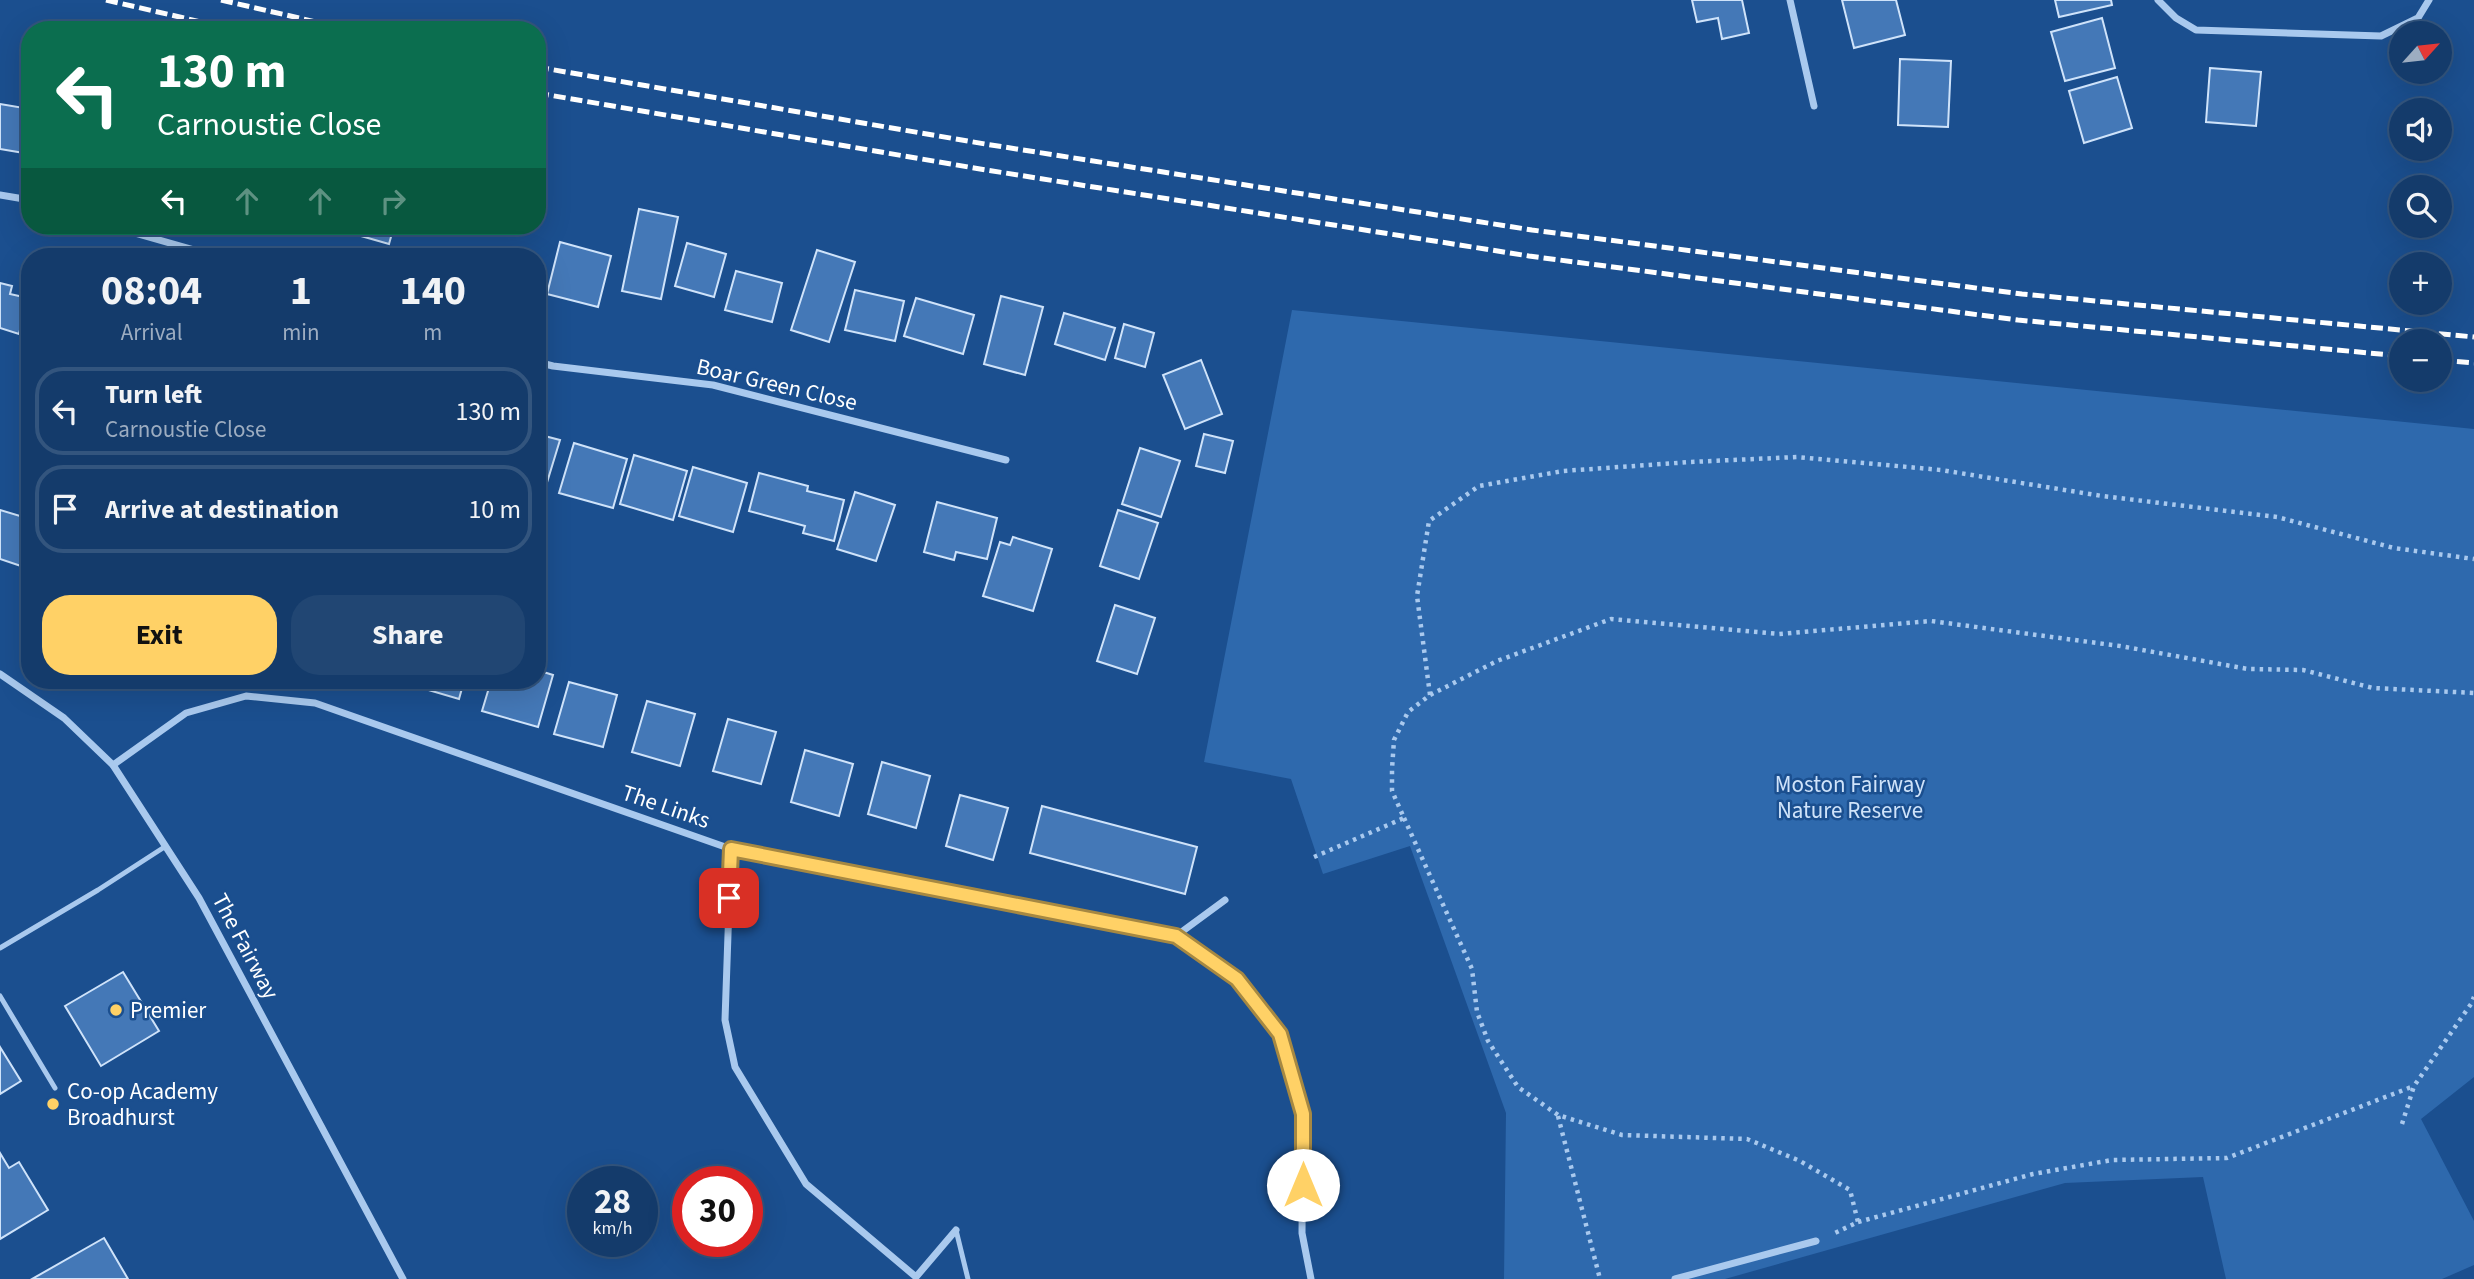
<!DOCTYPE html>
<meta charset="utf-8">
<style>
body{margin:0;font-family:"Source Sans 3",sans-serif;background:#214673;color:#f1f3f6;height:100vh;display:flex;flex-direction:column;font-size:26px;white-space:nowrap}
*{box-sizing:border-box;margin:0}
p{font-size:23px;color:#9dadc1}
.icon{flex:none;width:38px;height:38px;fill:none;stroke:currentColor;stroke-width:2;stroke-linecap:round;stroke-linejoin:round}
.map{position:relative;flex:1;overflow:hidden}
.sheet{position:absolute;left:21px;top:248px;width:525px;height:441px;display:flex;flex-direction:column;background:#143b6b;border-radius:28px;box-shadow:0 7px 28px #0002,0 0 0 2px #33557e}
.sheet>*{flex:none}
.guide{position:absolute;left:21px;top:21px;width:525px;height:214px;border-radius:28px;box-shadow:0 7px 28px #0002,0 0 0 2px #33557e;background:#0b6e4f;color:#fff;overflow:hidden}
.needle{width:46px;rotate:63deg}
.fabs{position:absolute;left:2389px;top:21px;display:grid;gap:14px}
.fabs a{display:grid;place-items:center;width:63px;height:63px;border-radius:50%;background:#143b6b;box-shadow:0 7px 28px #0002,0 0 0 2px #33557e;font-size:35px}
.speed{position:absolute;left:567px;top:1166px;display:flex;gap:14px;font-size:35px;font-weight:700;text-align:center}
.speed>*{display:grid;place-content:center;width:91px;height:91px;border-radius:50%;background:#143b6b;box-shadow:0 7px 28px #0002,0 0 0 2px #33557e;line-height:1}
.speed small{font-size:18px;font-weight:400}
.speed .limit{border:10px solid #d22;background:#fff;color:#111}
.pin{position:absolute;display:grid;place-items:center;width:60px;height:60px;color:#fff;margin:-30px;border-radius:14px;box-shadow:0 4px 10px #0006}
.me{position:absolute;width:77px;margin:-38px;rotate:0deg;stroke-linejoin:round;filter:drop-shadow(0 0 5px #0008)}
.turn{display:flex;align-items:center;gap:24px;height:147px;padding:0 21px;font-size:32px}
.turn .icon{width:91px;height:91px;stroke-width:2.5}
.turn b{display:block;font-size:49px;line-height:60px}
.lanes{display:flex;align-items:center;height:66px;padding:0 21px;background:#0003;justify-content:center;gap:35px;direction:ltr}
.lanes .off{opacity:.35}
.eta{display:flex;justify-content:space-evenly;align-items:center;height:119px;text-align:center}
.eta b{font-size:42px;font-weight:700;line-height:49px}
.primary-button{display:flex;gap:14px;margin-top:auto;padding:14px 21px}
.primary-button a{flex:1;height:80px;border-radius:28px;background:#ffd166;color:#111;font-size:28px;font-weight:700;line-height:80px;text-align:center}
.primary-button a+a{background:#214673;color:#f1f3f6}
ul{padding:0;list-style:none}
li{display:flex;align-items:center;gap:21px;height:88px;margin:0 14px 10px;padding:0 7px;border:4px solid #33557e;border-radius:28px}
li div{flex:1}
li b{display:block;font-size:26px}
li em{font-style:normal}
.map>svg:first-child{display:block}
.green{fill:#2e69ad}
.building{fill:#4478b7;stroke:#cfe3fa;stroke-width:2}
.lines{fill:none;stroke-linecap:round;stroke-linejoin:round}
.path{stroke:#a9c9ee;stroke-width:4.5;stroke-dasharray:3.5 5;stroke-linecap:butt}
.lane{stroke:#a9c9ee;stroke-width:5}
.street{stroke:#a9c9ee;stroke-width:7}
.rail{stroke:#fff;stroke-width:5;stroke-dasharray:12 5;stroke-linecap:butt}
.route-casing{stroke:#a68842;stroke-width:18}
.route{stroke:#ffd166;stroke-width:12}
.poi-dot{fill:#ffd166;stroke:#1b4f8f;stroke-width:2.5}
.labels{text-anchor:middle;stroke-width:5;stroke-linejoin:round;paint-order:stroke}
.street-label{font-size:23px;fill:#fff;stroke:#1b4f8f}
.park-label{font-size:23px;fill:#cfe3fa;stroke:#1b4f8f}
.poi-label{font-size:23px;fill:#fff;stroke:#1b4f8f;text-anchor:start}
</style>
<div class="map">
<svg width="2474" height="1279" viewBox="0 0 2474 1279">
<rect width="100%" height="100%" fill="#1b4f8f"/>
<!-- green -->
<polygon class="green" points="1292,310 2474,429 2474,1077 2421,1119 2474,1221 2474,1265 2442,1279 2226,1279 2203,1177 2065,1183 1725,1279 1504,1279 1506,1113 1410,846 1323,874 1291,779 1204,762"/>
<!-- building -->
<g class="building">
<polygon points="1692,0 1742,0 1749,33 1722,39 1718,18 1697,22"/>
<polygon points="1842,0 1896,0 1905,35 1854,48"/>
<polygon points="2055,0 2111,0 2112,5 2059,17"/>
<polygon points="2102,18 2115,68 2065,81 2051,32"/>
<polygon points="1900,59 1951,61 1948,127 1898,125"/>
<polygon points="2210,68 2261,72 2256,126 2206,122"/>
<polygon points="2117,77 2132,128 2084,143 2069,91"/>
<polygon points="0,104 30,109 30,154 0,149"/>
<polygon points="639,209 678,217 661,299 622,291"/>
<polygon points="349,226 394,226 389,244 347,232"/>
<polygon points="560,242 611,256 598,307 547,294"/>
<polygon points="687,243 726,254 714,297 675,286"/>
<polygon points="817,250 855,262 829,342 791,330"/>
<polygon points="736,271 782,283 772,322 725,310"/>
<polygon points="0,283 12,286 10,294 28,298 19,334 0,328"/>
<polygon points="855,290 904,301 895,341 845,330"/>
<polygon points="1001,296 1043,307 1025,375 984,364"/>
<polygon points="916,298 974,315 963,354 904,336"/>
<polygon points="30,309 30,334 24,333"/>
<polygon points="1064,313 1115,328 1105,360 1055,344"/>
<polygon points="1124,324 1154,333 1145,367 1115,358"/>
<polygon points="1201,360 1222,414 1185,429 1163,375"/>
<polygon points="537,434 560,440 545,489 537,487"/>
<polygon points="1204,434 1233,441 1225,473 1196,466"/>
<polygon points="574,443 627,459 613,508 559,493"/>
<polygon points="1140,448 1180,461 1161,517 1122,504"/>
<polygon points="634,455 687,471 673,520 620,504"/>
<polygon points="693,467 747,483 733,532 679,516"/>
<polygon points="759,473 808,486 807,491 844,500 834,541 803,533 805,526 749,511"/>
<polygon points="855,492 895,505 876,561 837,549"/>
<polygon points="937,502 997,518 987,559 956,552 954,560 924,552"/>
<polygon points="0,510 30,519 30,569 0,559"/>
<polygon points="1118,510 1158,523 1139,579 1100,566"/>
<polygon points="1013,537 1052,549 1033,611 983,596 1000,542 1010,545"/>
<polygon points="1115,605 1155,618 1137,674 1097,661"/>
<polygon points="537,670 553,675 538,727 482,711 491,681 537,681"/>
<polygon points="413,681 464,681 459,699 411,685"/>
<polygon points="569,682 617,695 603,747 554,734"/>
<polygon points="647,701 695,714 680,766 632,752"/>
<polygon points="728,719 776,732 761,784 713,771"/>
<polygon points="805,750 853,764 839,816 791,802"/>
<polygon points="882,762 930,776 916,828 868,814"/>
<polygon points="960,795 1008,808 993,860 946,846"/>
<polygon points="1042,806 1197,847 1185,894 1030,853"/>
<polygon points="123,972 159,1031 101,1066 65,1006"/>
<polygon points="0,1047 21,1081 0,1094"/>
<polygon points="0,1153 9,1168 19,1162 48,1210 0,1239"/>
<polygon points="104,1238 128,1279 32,1279"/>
</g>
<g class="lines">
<!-- path -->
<g class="path">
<polyline points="1430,695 1417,596 1429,521 1479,486 1563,471 1690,462 1797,457 1941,470 2102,496 2277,517 2394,548 2474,559"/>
<polyline points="1404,818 1472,969 1477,1012 1488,1041 1518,1087 1558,1115 1622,1135 1747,1139 1800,1161 1850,1190 1858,1222 1835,1233"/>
<polyline points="1314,857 1404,818 1392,791 1392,769 1394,740 1408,712 1430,695 1497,661 1611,619 1779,634 1931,621 2120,646 2248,669 2303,670 2373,688 2474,693"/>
<polyline points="1558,1116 1600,1279"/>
<polyline points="2402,1124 2414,1086 2471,1004 2474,997"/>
<polyline points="1858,1222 2033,1174 2112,1160 2227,1158 2414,1086"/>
</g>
<!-- lane -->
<g class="lane">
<polyline points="0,948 98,890 166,846"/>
<polyline points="0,996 55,1088"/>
<polyline points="956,1230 968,1279"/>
</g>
<!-- street -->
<g class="street">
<polyline points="1790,0 1814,106"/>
<polyline points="2158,0 2176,18 2196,30 2381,36 2418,18 2429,0"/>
<polyline points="0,195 30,200"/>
<polyline points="110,226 219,257"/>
<polyline points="537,362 553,366 713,385 1006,460"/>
<polyline points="0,674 64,718 113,765 199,898 403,1279"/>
<polyline points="113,765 186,713 246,696 315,703 731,849 1176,936 1237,979 1280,1034 1303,1114 1302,1233 1311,1279"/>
<polyline points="731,849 725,1020 735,1067 806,1184 916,1277 956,1230"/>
<polyline points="1176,936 1225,900"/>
<polyline points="1675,1279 1816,1241"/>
</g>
<!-- rail -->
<g class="rail">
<polyline points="106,0 236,30"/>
<polyline points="221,0 351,30"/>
<polyline points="537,67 985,144 1532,230 2022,294 2474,337"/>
<polyline points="537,93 980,169 1529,256 2018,320 2401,356"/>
<polyline points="2440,360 2474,363"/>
</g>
</g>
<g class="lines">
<!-- route casing -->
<g class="route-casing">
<polyline id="route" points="729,898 731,849 1176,936 1237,979 1280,1034 1303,1114 1303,1185"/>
</g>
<!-- route -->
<use href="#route" class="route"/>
</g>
<!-- markers -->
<g class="poi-dot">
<circle cx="116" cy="1010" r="7"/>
<circle cx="53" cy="1104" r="7"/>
</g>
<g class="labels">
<!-- street labels -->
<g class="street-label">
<text transform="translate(777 384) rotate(13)" y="8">Boar Green Close</text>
<text transform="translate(666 806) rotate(19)" y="8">The Links</text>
<text transform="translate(246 946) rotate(62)" y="8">The Fairway</text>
</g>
<!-- park labels -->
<g class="park-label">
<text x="1850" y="792">Moston Fairway<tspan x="1850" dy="26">Nature Reserve</tspan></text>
</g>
<!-- poi labels -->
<g class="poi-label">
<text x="130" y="1018">Premier</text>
<text x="67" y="1099">Co-op Academy<tspan x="67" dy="26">Broadhurst</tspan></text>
</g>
</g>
</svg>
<div class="fabs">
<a><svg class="needle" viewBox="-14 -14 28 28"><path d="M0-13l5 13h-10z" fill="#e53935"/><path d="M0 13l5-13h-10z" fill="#9dadc1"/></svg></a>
<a><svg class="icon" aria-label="sound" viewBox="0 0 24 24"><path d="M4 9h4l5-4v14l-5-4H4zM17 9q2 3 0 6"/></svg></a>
<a><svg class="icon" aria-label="search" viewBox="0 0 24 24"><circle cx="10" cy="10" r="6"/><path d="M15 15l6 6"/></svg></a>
<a>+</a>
<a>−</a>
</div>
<div class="speed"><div>28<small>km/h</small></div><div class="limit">30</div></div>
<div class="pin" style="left:729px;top:898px;background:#d93025"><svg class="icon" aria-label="arrive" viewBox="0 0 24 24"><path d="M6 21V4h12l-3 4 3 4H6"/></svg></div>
<svg class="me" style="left:1303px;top:1185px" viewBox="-20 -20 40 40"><circle r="19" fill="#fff"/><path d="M0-13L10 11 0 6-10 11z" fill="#ffd166"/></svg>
<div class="guide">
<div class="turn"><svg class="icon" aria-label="left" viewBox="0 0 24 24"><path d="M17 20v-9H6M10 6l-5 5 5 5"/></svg><div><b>130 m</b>Carnoustie Close</div></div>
<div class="lanes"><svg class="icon" aria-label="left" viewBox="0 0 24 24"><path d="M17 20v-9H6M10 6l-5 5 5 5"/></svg><svg class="icon off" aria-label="ahead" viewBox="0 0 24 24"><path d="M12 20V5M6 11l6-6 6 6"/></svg><svg class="icon off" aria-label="ahead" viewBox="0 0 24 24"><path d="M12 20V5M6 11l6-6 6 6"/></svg><svg class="icon off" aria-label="right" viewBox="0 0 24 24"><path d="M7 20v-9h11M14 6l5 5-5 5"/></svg></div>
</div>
<section class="sheet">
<div class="eta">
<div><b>08:04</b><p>Arrival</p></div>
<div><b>1</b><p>min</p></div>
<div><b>140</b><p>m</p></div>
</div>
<ul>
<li><svg class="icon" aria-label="left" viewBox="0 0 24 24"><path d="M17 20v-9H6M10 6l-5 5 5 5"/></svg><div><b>Turn left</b><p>Carnoustie Close</p></div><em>130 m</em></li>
<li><svg class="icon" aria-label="arrive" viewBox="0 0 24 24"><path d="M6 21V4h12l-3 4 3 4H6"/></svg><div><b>Arrive at destination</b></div><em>10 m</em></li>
</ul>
<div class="primary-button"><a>Exit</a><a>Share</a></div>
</section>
</div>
